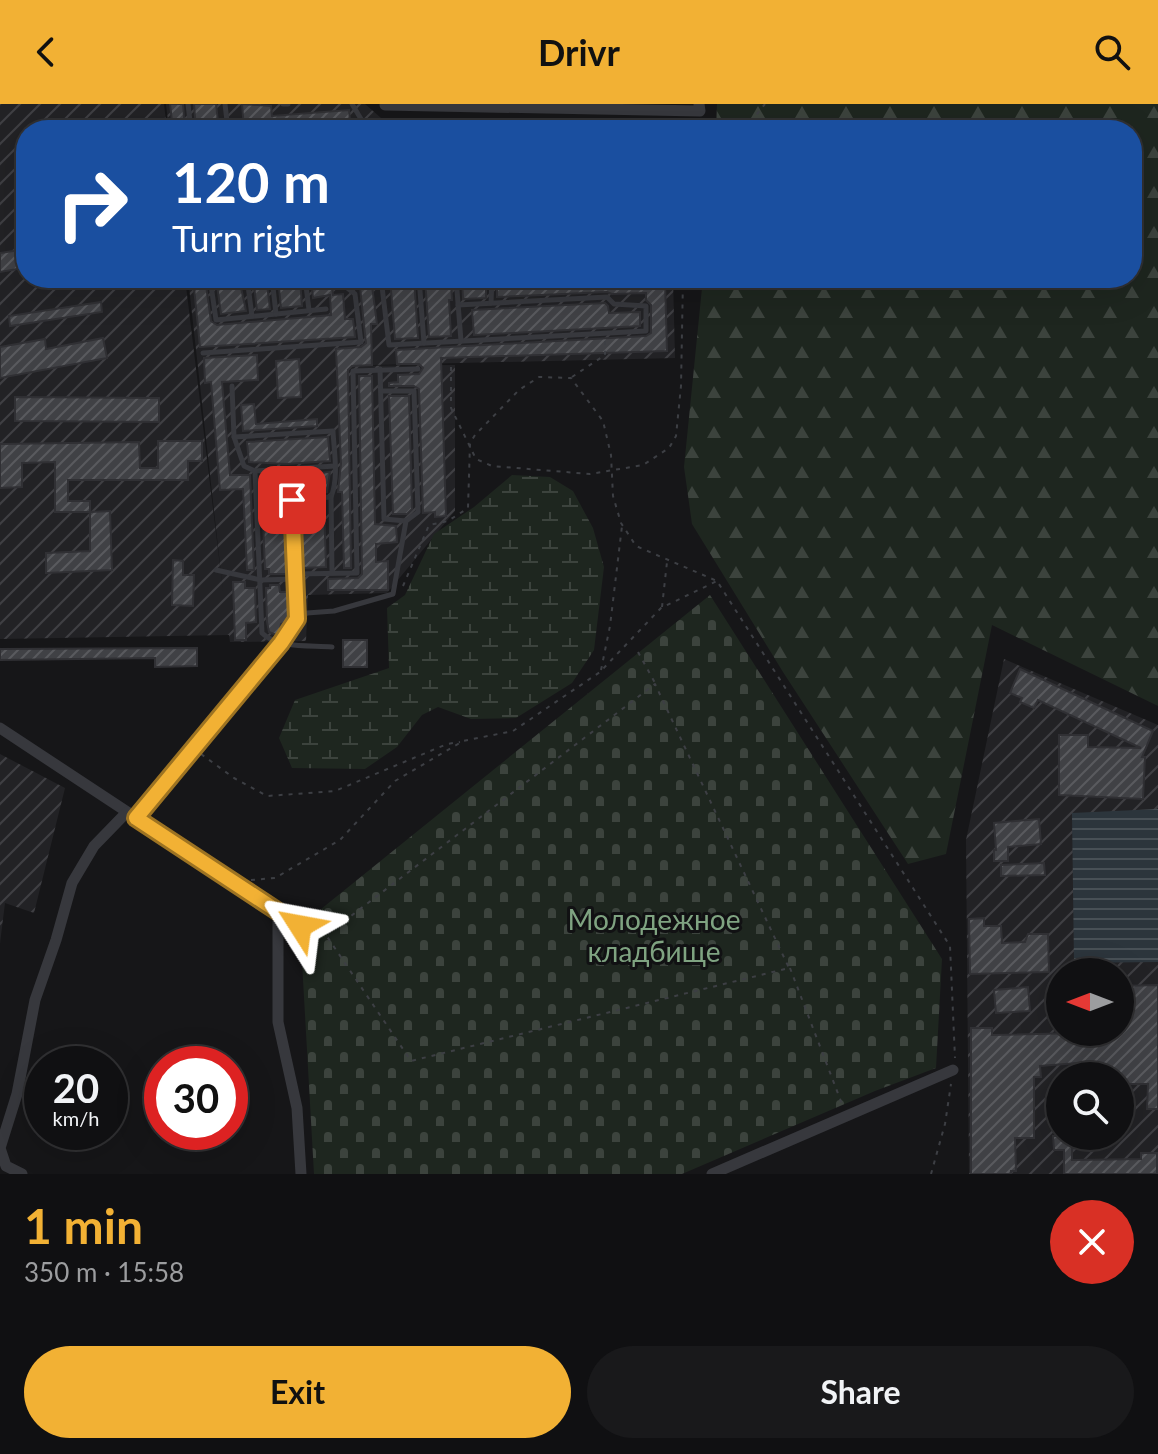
<!DOCTYPE html>
<meta charset="utf-8">
<style>
body{margin:0;font-family:Lato,sans-serif;background:#19191b;color:#f1f3f6;height:100vh;display:flex;flex-direction:column;font-size:30px;white-space:nowrap}
*{box-sizing:border-box;margin:0}
p{font-size:26px;color:#9c9d9f}
.icon{flex:none;width:44px;height:44px;fill:none;stroke:currentColor;stroke-width:2;stroke-linecap:round;stroke-linejoin:round}
.map{position:relative;height:1070px;overflow:hidden}
.sheet{display:flex;flex-direction:column;background:#101012;flex:1}
.sheet>*{flex:none}
.hud{position:absolute;left:16px;top:16px;width:1126px;height:168px;border-radius:32px;box-shadow:0 8px 32px #0002,0 0 0 2px #303032;background:#1a4fa0;color:#fff;overflow:hidden}
.needle{width:52px;rotate:270deg}
.fabs{position:absolute;left:1046px;top:854px;display:grid;gap:16px}
.fabs a{display:grid;place-items:center;width:88px;height:88px;border-radius:50%;background:#101012;box-shadow:0 8px 32px #0002,0 0 0 2px #303032;font-size:40px}
.speed{position:absolute;left:24px;top:942px;display:flex;gap:16px;font-size:40px;font-weight:700;text-align:center}
.speed>*{display:grid;place-content:center;width:104px;height:104px;border-radius:50%;background:#101012;box-shadow:0 8px 32px #0002,0 0 0 2px #303032;line-height:1}
.speed small{font-size:20px;font-weight:400}
.speed .limit{border:12px solid #d22;background:#fff;color:#111}
.pin{position:absolute;display:grid;place-items:center;width:68px;height:68px;color:#fff;margin:-34px;border-radius:16px;box-shadow:0 4px 12px #0006}
.me{position:absolute;width:88px;margin:-44px;rotate:304deg;stroke-linejoin:round;filter:drop-shadow(0 0 6px #0008)}
.turn{display:flex;align-items:center;gap:28px;height:168px;padding:0 24px;font-size:36px}
.turn .icon{width:104px;height:104px;stroke-width:2.5}
.turn b{display:block;font-size:56px;line-height:68px}
.round{display:grid;place-items:center;flex:none;width:84px;height:84px;border-radius:42px;background:#19191b}
.head{display:flex;align-items:center;justify-content:space-between;height:136px;padding:0 24px}
h1{font-size:48px;font-weight:700;line-height:60px;color:#f2b134}
.button{display:flex;gap:16px;margin-top:auto;padding:16px 24px}
.button a{flex:1;height:92px;border-radius:48px;background:#f2b134;color:#111;font-size:32px;font-weight:700;line-height:92px;text-align:center}
.button a+a{background:#19191b;color:#f1f3f6}
header{display:flex;justify-content:space-between;align-items:center;height:104px;padding:0 24px;background:#f2b134;color:#111;font-size:36px;font-weight:700}
.map>svg:first-child{display:block}
.industrial{fill:url(#industrial-furrows);fill-rule:evenodd}
.forest{fill:url(#forest-firs)}
.wetland{fill:url(#wetland-marsh)}
.cemetery{fill:url(#cemetery-stones)}
.water{fill:url(#water-rules)}
.building{fill:url(#building-hatch);stroke:#303034;stroke-width:2}
.lines{fill:none;stroke-linecap:round;stroke-linejoin:round}
.path{stroke:#3d3f44;stroke-width:2;stroke-dasharray:4 6;stroke-linecap:butt}
.lane{stroke:#37383d;stroke-width:5}
.street{stroke:#37383d;stroke-width:11}
.route-casing{stroke:#9d7322;stroke-width:20}
.route{stroke:#f2b134;stroke-width:14}
.labels{text-anchor:middle;stroke-width:6;stroke-linejoin:round;paint-order:stroke}
.park-label{font-size:28px;fill:#7fa381;stroke:#111113}
</style>
<header><svg class="icon" aria-label="back" viewBox="0 0 24 24"><path d="M15 5l-7 7 7 7"/></svg>Drivr<svg class="icon" aria-label="search" viewBox="0 0 24 24"><circle cx="10" cy="10" r="6"/><path d="M15 15l6 6"/></svg></header>
<div class="map">
<svg width="1158" height="1070" viewBox="0 0 1158 1070">
<defs>
<pattern id="industrial-furrows" width="10" height="10" patternUnits="userSpaceOnUse" patternTransform="scale(2)"><rect width="10" height="10" fill="#222225"/><path d="M-1 1l2-2M0 10L10 0M9 11l2-2" fill="none" stroke="#3f3f43"/></pattern>
<pattern id="forest-firs" width="22" height="20" patternUnits="userSpaceOnUse" patternTransform="scale(2)"><rect width="22" height="20" fill="#1e261f"/><path d="M5 1l3.5 6h-7zM16 11l3.5 6h-7z" fill="#3c433d"/></pattern>
<pattern id="wetland-marsh" width="20" height="14" patternUnits="userSpaceOnUse" patternTransform="scale(2)"><rect width="20" height="14" fill="#1e261f"/><path d="M1 5h8M5 5V1M11 12h8M15 12V8" fill="none" stroke="#3c433d"/></pattern>
<pattern id="cemetery-stones" width="16" height="16" patternUnits="userSpaceOnUse" patternTransform="scale(2)"><rect width="16" height="16" fill="#1e261f"/><path d="M2 7V4a2 2 0 0 1 4 0v3zM10 15v-3a2 2 0 0 1 4 0v3z" fill="#3c433d"/></pattern>
<pattern id="water-rules" width="6" height="5" patternUnits="userSpaceOnUse" patternTransform="scale(2)"><rect width="6" height="5" fill="#2c353c"/><path d="M0 2.5h6" fill="none" stroke="#485056"/></pattern>
<pattern id="building-hatch" width="6" height="6" patternUnits="userSpaceOnUse" patternTransform="scale(2)"><rect width="6" height="6" fill="#404145"/><path d="M-1 1l2-2M0 6l6-6M5 7l2-2" fill="none" stroke="#595a5e"/></pattern>
</defs>
<rect width="100%" height="100%" fill="#161618"/>
<!-- industrial -->
<g class="industrial">
<polygon points="0,0 164,0 167,26 26,26 26,174 185,174 223,487 188,174 673,174 675,254 331,262 455,261 455,407 387,489 308,491 306,537 230,538 229,531 0,535"/>
<polygon points="166,0 365,0 381,14 538,21 538,26 169,26"/>
<path d="M1004 555 1158 621V1070H969L966 736ZM1060 868H1120V928H1060ZM1060 972H1120V1032H1060Z"/>
<polygon points="0,650 65,684 34,809 5,799 0,839"/>
</g>
<!-- forest -->
<polygon class="forest" points="717,0 1158,0 1158,602 992,521 946,750 908,760 783,568 692,420 684,363 703,174 1132,174 1132,26 716,26"/>
<!-- wetland -->
<polygon class="wetland" points="512,371 550,373 573,387 593,424 604,463 594,546 572,579 516,614 471,615 438,603 422,611 397,643 365,665 292,664 279,634 295,596 389,564 387,504 405,491 434,430 474,403"/>
<!-- cemetery -->
<polygon class="cemetery" points="710,491 942,855 936,964 875,987 682,1070 314,1070 300,822"/>
<!-- water -->
<polygon class="water" points="1158,705 1158,858 1074,859 1072,709"/>
<!-- building -->
<g class="building">
<polygon points="170,0 183,0 185,26 173,26"/>
<polygon points="194,0 216,0 219,26 196,26"/>
<polygon points="242,0 271,2 272,12 349,6 351,26 331,26 330,19 244,25"/>
<polygon points="20,146 23,164 0,168 0,149"/>
<polygon points="193,174 205,174 211,217 217,221 331,211 330,191 313,194 311,174 331,174 333,191 343,190 345,215 353,215 355,233 200,243"/>
<polygon points="216,174 239,174 246,207 221,210"/>
<polygon points="278,174 300,174 302,202 281,204"/>
<polygon points="359,174 371,174 377,220 371,220 372,261 352,262 348,266 351,464 344,464 342,388 338,388 341,360 336,245 361,243 366,239"/>
<polygon points="390,174 414,174 418,234 395,235"/>
<polygon points="425,174 451,174 452,196 449,196 451,232 429,233"/>
<polygon points="462,174 486,174 486,194 463,195"/>
<polygon points="497,174 508,174 507,180 665,177 667,247 441,254 446,412 435,413 435,408 423,409 419,285 414,282 389,282 389,279 398,278 398,271 419,270 423,264 419,260 397,260 396,246 646,232 651,229 651,201 646,196 646,189 612,190 607,188 497,193"/>
<polygon points="267,180 270,205 257,206 254,182"/>
<polygon points="101,198 102,208 10,222 9,212"/>
<polygon points="605,199 608,202 609,209 640,208 640,222 474,231 472,206"/>
<polygon points="103,234 107,254 0,274 0,243 45,235 46,245"/>
<polygon points="257,251 258,276 222,278 230,371 250,371 254,466 247,466 243,385 220,386 211,278 205,279 204,254"/>
<polygon points="299,255 301,293 278,294 276,257"/>
<polygon points="359,272 372,272 375,420 396,422 397,438 376,440 376,458 388,457 388,486 328,486 328,475 358,474 362,470"/>
<polygon points="389,292 409,292 412,405 407,410 393,410"/>
<polygon points="15,293 159,294 159,318 15,317"/>
<polygon points="254,300 256,320 317,315 317,322 243,327 241,301"/>
<polygon points="328,333 330,357 286,360 249,358 247,338"/>
<polygon points="158,337 202,337 202,357 188,357 188,376 68,376 68,397 90,397 90,408 55,408 55,358 22,359 22,383 0,384 0,340 139,338 140,364 158,364"/>
<polygon points="330,368 327,388 288,393 289,467 289,470 269,470 269,465 265,465 262,392 287,391 286,371"/>
<polygon points="324,399 326,463 300,464 298,401"/>
<polygon points="110,407 112,466 46,469 46,449 90,447 90,408"/>
<polygon points="173,456 183,457 183,471 194,471 193,502 172,501"/>
<polygon points="233,478 245,478 245,484 255,484 256,518 246,519 246,536 235,536"/>
<polygon points="270,481 279,481 280,488 288,488 289,517 281,520 279,532 269,528 267,518 266,484 270,484"/>
<rect x="343" y="536" width="24" height="27"/>
<polygon points="197,544 197,562 155,563 155,554 0,556 0,545"/>
<polygon points="1020,565 1153,627 1142,653 1145,653 1143,695 1059,691 1059,631 1088,631 1088,643 1141,644 1038,596 1034,604 1020,598 1022,594 1010,589"/>
<polygon points="1039,715 1041,740 1008,743 1008,757 994,757 994,746 996,746 994,719"/>
<polygon points="1044,759 1045,771 1001,772 1001,761"/>
<polygon points="984,814 984,822 1001,822 1002,839 1025,838 1028,830 1048,830 1049,868 970,870 969,815"/>
<polygon points="1158,881 1158,1005 1147,1005 1148,980 1120,980 1120,972 1090,972 1090,958 1040,962 1041,973 1034,973 1034,1034 1015,1034 1016,1067 1011,1067 1011,1070 971,1070 971,924 992,924 992,931 1120,928 1120,882"/>
<polygon points="1028,883 1030,907 996,909 994,886"/>
<polygon points="1053,1032 1072,1032 1072,1056 1141,1055 1141,1049 1157,1049 1157,1070 1064,1070 1064,1046 1054,1046"/>
</g>
<g class="lines">
<!-- path -->
<g class="path">
<polyline points="744,26 765,0"/>
<polyline points="451,263 451,304 476,355 492,362 590,370 643,361 669,344 676,332 681,282 683,174"/>
<polyline points="572,273 605,251 605,237"/>
<polyline points="403,482 429,421 448,417 468,404 470,339 475,331 519,286 539,273 571,274 603,317 611,351 613,392 621,419 636,442 717,477 950,842 955,954"/>
<polyline points="662,503 667,458"/>
<polyline points="638,548 655,579"/>
<polyline points="601,566 610,522 622,422"/>
<polyline points="201,650 234,674 267,692 335,687 447,640 460,638"/>
<polyline points="251,776 275,774 340,736 395,677 463,637 513,627 600,568 661,504 717,477"/>
<polyline points="309,825 326,831 655,580 789,864 411,957 326,831"/>
<polyline points="790,864 842,1000"/>
<polyline points="931,1070 945,1020 951,980"/>
</g>
<!-- lane -->
<g class="lane">
<polyline points="188,0 191,26"/>
<polyline points="225,0 228,26"/>
<polyline points="283,0 288,0"/>
<polyline points="352,0 364,20 365,26"/>
<polyline points="303,26 321,26"/>
<polyline points="210,174 216,216 326,205"/>
<polyline points="247,174 252,212"/>
<polyline points="272,174 276,210"/>
<polyline points="305,174 309,206"/>
<polyline points="381,174 389,241 646,227 646,202 614,200 607,193 458,201"/>
<polyline points="419,174 424,239"/>
<polyline points="456,174 461,237"/>
<polyline points="491,199 492,174"/>
<polyline points="203,249 361,238 355,190 341,179 341,174"/>
<polyline points="380,265 384,415 406,417"/>
<polyline points="232,282 234,333 244,362 255,367 335,362"/>
<path d="M234 333 333 327C334 348 339 373 331 393L332 468"/>
<path d="M255 367 262 529C278 545 311 541 332 543"/>
<polyline points="216,466 261,476 295,475"/>
<polyline points="294,470 357,469 353,267 418,265"/>
<polyline points="297,515 307,509 334,507 393,490 406,417 418,408 414,287 381,287"/>
<polyline points="137,713 281,539 297,515 292,396 331,393"/>
</g>
<!-- street -->
<g class="street">
<polyline points="385,1 700,7 699,0"/>
<polyline points="0,624 300,822"/>
<polyline points="278,807 278,918 297,1004 301,1070"/>
<polyline points="22,1070 6,1062 0,1044 17,990 35,896 56,836 72,779 94,742 127,708"/>
<polyline points="712,1070 953,966"/>
</g>
</g>
<g class="lines">
<!-- route casing -->
<g class="route-casing">
<polyline id="route" points="292,396 297,515 281,539 136,714 300,822"/>
</g>
<!-- route -->
<use href="#route" class="route"/>
</g>
<g class="labels">
<!-- park labels -->
<g class="park-label">
<text x="654" y="826">Молодежное<tspan x="654" dy="32">кладбище</tspan></text>
</g>
</g>
</svg>
<div class="fabs">
<a><svg class="needle" viewBox="-14 -14 28 28"><path d="M0-13l5 13h-10z" fill="#e53935"/><path d="M0 13l5-13h-10z" fill="#9c9d9f"/></svg></a>
<a><svg class="icon" aria-label="search" viewBox="0 0 24 24"><circle cx="10" cy="10" r="6"/><path d="M15 15l6 6"/></svg></a>
</div>
<div class="speed"><div>20<small>km/h</small></div><div class="limit">30</div></div>
<div class="pin" style="left:292px;top:396px;background:#d93025"><svg class="icon" aria-label="arrive" viewBox="0 0 24 24"><path d="M6 21V4h12l-3 4 3 4H6"/></svg></div>
<svg class="me" style="left:300px;top:822px" viewBox="-20 -20 40 40"><path d="M0-17L14 15 0 8-14 15z" fill="#f2b134" stroke="#fff" stroke-width="4"/></svg>
<div class="hud">
<div class="turn"><svg class="icon" aria-label="right" viewBox="0 0 24 24"><path d="M7 20v-9h11M14 6l5 5-5 5"/></svg><div><b>120 m</b>Turn right</div></div>
</div>
</div>
<section class="sheet">
<div class="head"><div><h1>1 min</h1><p>350 m · 15:58</p></div><a class="round" style="background:#d93025;color:#fff"><svg class="icon" aria-label="close" viewBox="0 0 24 24"><path d="M6 6l12 12M18 6L6 18"/></svg></a></div>
<div class="button"><a>Exit</a><a>Share</a></div>
</section>
